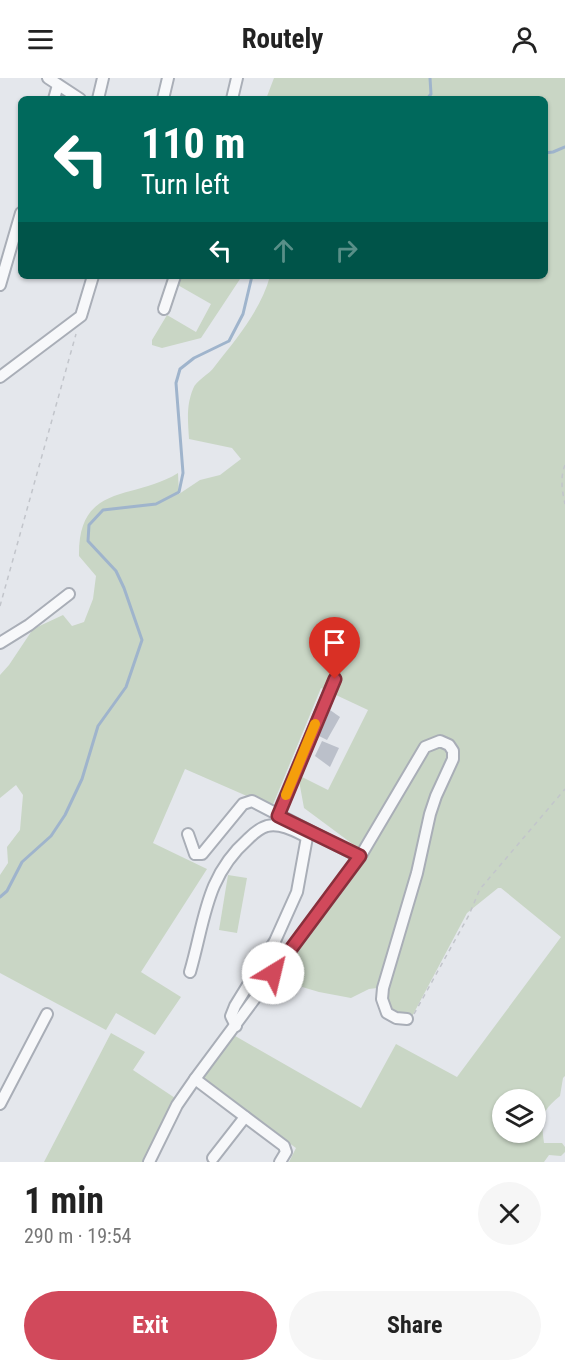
<!DOCTYPE html>
<meta charset="utf-8">
<style>
body{margin:0;font-family:"Roboto Condensed",sans-serif;background:#f6f6f6;color:#222;height:100vh;display:flex;flex-direction:column;font-size:22px;white-space:nowrap}
*{box-sizing:border-box;margin:0}
p{font-size:20px;color:#767676}
.icon{flex:none;width:33px;height:33px;fill:none;stroke:currentColor;stroke-width:2;stroke-linecap:round;stroke-linejoin:round}
.map{position:relative;height:1084px;overflow:hidden}
.drawer{display:flex;flex-direction:column;background:#fff;flex:1}
.drawer>*{flex:none}
.hud{position:absolute;left:18px;top:18px;width:530px;height:183px;border-radius:9px;box-shadow:0 2px 4px #0004;background:#00695c;color:#fff;overflow:hidden}
.tools{position:absolute;left:492px;top:1011px;display:grid;gap:12px}
.tools a{display:grid;place-items:center;width:54px;height:54px;border-radius:50%;background:#fff;box-shadow:0 2px 4px #0004;font-size:30px}
.pin{position:absolute;display:grid;place-items:center;width:51px;height:51px;color:#fff;margin:-62px -26px;border-radius:50% 50% 50% 0;rotate:-45deg;box-shadow:0 0 6px #0007}
.pin .icon{rotate:45deg}
.me{position:absolute;width:66px;margin:-33px;rotate:36deg;stroke-linejoin:round;filter:drop-shadow(0 0 4px #0008)}
.turn{display:flex;align-items:center;gap:21px;height:126px;padding:0 24px;font-size:27px}
.turn .icon{width:78px;height:78px;stroke-width:2.5}
.turn b{display:block;font-size:42px;line-height:51px}
.lanes{display:flex;align-items:center;height:57px;padding:0 24px;background:#0003;justify-content:center;gap:30px;direction:ltr}
.lanes .off{opacity:.35}
.round{display:grid;place-items:center;flex:none;width:63px;height:63px;border-radius:32px;background:#f6f6f6}
.overview{display:flex;align-items:center;justify-content:space-between;height:102px;padding:0 24px}
h1{font-size:36px;font-weight:700;line-height:45px}
.cta{display:flex;gap:12px;margin-top:auto;padding:12px 24px}
.cta a{flex:1;height:69px;border-radius:36px;background:#d1495b;color:#fff;font-size:24px;font-weight:700;line-height:69px;text-align:center}
.cta a+a{background:#f6f6f6;color:#222}
header{display:flex;justify-content:space-between;align-items:center;height:78px;padding:0 24px;background:#fff;font-size:27px;font-weight:700}
.map>svg:first-child{display:block}
.green{fill:#c9d6c5;fill-rule:evenodd}
.lines{fill:none;stroke-linecap:round;stroke-linejoin:round}
.stream{stroke:#9fb4cc;stroke-width:3}
.building{fill:#bbc0ca}
.minor-casing{stroke:#a9aeb7;stroke-width:14}
.path{stroke:#c2c5cb;stroke-width:1.5;stroke-dasharray:4.5 4.5;stroke-linecap:butt}
.minor{stroke:#f7f8fa;stroke-width:10}
.route-casing{stroke:#882f3b;stroke-width:15}
.route{stroke:#d1495b;stroke-width:10}
.slow{stroke:#f59e0b;stroke-width:10}
</style>
<header><svg class="icon" aria-label="menu" viewBox="0 0 24 24"><path d="M4 6h16M4 12h16M4 18h16"/></svg>Routely<svg class="icon" aria-label="person" viewBox="0 0 24 24"><circle cx="12" cy="8" r="4"/><path d="M4 21q1-7 8-7t8 7"/></svg></header>
<div class="map">
<svg width="565" height="1084" viewBox="0 0 565 1084">
<rect width="100%" height="100%" fill="#e4e7ec"/>
<!-- green -->
<g class="green">
<path d="M274 0H565V998L563 1000 560 1018C540 1034 541 1041 544 1065H562L565 1069V1074L561 1078 549 1077 544 1084H289L296 1070 197 998 230 955 361 1030 396 966 457 999 561 859 501 810H498L467 835 408 946C387 936 377 936 377 910L369 911 351 920 319 914 272 900 366 776 304 730 298 697 328 712 368 632 321 610 272 729 185 691 153 765 207 791 141 894 181 919 155 957 116 935 106 952 0 895V797L8 785 7 769 20 752 23 717 16 707 0 720V597L9 587 33 551 63 537 72 548 84 544 93 521 96 498 79 478C78 404 133 423 178 395L179 416 200 402 220 397 241 381 232 370 189 361C188 343 186 328 193 311 196 302 209 297 215 288 236 261 261 232 270 198H361V200L362 198H544V21H266ZM502 1022H536V1054H502Z"/>
<polygon points="179,198 242,198 201,260 162,270 152,267 152,262 167,237 196,254 211,226 176,206"/>
<polygon points="228,797 247,800 237,855 219,852"/>
<polygon points="111,955 145,974 133,992 175,1020 143,1084 44,1084"/>
</g>
<g class="lines">
<!-- stream -->
<g class="stream">
<polyline points="427,21 431,16 430,0"/>
<polyline points="544,75 553,74 565,69"/>
<polyline points="0,819 7,813 22,784 51,758 65,737 82,701 98,648 126,609 142,562 124,510 116,493 88,463 89,447 103,432 156,426 179,414 183,395 176,305 180,291 194,280 229,263 243,236 252,198"/>
</g>
</g>
<!-- building -->
<g class="building">
<polygon points="330,632 340,639 327,662 319,658"/>
<polygon points="322,663 339,670 330,689 315,678"/>
</g>
<g class="lines">
<!-- minor casing -->
<g class="minor-casing">
<g id="minor">
<polyline points="48,0 80,21"/>
<polyline points="54,21 58,7"/>
<polyline points="98,21 103,0"/>
<polyline points="163,21 168,0"/>
<polyline points="232,21 237,0"/>
<polyline points="0,207 21,135"/>
<polyline points="164,231 175,198"/>
<polyline points="0,299 81,238 93,198"/>
<polyline points="0,565 29,547 69,516"/>
<polyline points="277,738 335,601"/>
<polyline points="188,756 195,776 202,776 243,726 252,723 360,779"/>
<path d="M190 894C205 843 205 799 248 761 254 755 260 750 267 748 281 745 295 753 307 759L297 814 275 863 235 928 231 938 236 948"/>
<polyline points="195,1001 284,1068 286,1074 280,1084"/>
<polyline points="0,1026 47,936"/>
<polyline points="213,1080 245,1039"/>
<polyline points="149,1084 177,1027 195,1001 360,779 425,669 440,663 449,667 453,673 453,681 436,718 430,736 417,795 383,910 382,921 387,935 396,940 407,941"/>
</g>
</g>
<!-- path -->
<g class="path">
<path d="M565 387C560 399 562 413 565 426"/>
<polyline points="0,528 76,256"/>
<polyline points="414,936 469,837 480,811 565,711"/>
</g>
<!-- minor -->
<use href="#minor" class="minor"/>
</g>
<g class="lines">
<!-- route casing -->
<g class="route-casing">
<polyline id="route" points="273,895 360,778 278,738 335,601"/>
</g>
<!-- route -->
<use href="#route" class="route"/>
<!-- slow -->
<polyline class="slow" points="286,717 315,646"/>
</g>
</svg>
<div class="tools">
<a><svg class="icon" aria-label="layers" viewBox="0 0 24 24"><path d="M12 4l9 5-9 5-9-5zM3 14l9 5 9-5"/></svg></a>
</div>
<div class="pin" style="left:335px;top:601px;background:#d93025"><svg class="icon" aria-label="arrive" viewBox="0 0 24 24"><path d="M6 21V4h12l-3 4 3 4H6"/></svg></div>
<svg class="me" style="left:273px;top:895px" viewBox="-20 -20 40 40"><circle r="19" fill="#fff"/><path d="M0-13L10 11 0 6-10 11z" fill="#d1495b"/></svg>
<div class="hud">
<div class="turn"><svg class="icon" aria-label="left" viewBox="0 0 24 24"><path d="M17 20v-9H6M10 6l-5 5 5 5"/></svg><div><b>110 m</b>Turn left</div></div>
<div class="lanes"><svg class="icon" aria-label="left" viewBox="0 0 24 24"><path d="M17 20v-9H6M10 6l-5 5 5 5"/></svg><svg class="icon off" aria-label="ahead" viewBox="0 0 24 24"><path d="M12 20V5M6 11l6-6 6 6"/></svg><svg class="icon off" aria-label="right" viewBox="0 0 24 24"><path d="M7 20v-9h11M14 6l5 5-5 5"/></svg></div>
</div>
</div>
<section class="drawer">
<div class="overview"><div><h1>1 min</h1><p>290 m · 19:54</p></div><a class="round"><svg class="icon" aria-label="close" viewBox="0 0 24 24"><path d="M6 6l12 12M18 6L6 18"/></svg></a></div>
<div class="cta"><a>Exit</a><a>Share</a></div>
</section>
